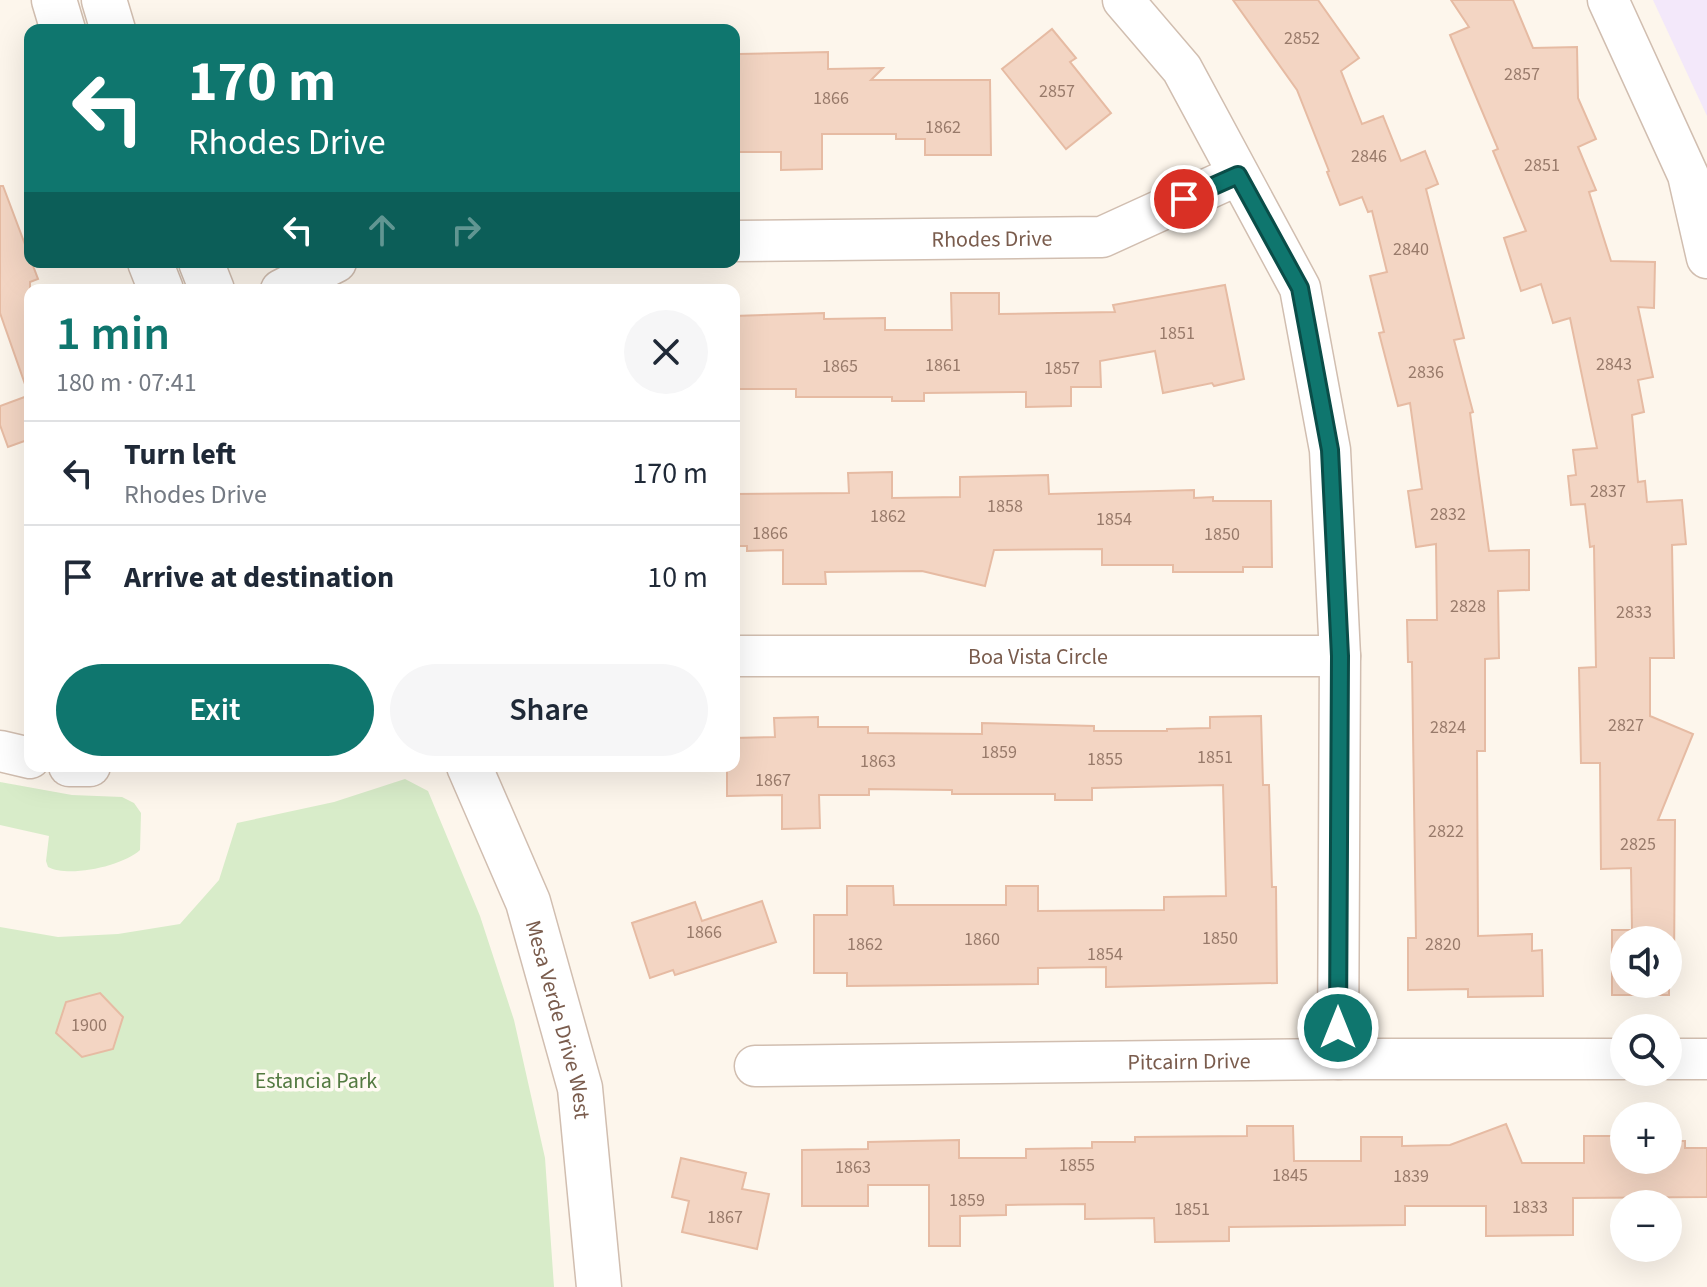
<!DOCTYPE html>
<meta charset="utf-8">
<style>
body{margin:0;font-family:"Source Sans 3",sans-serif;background:#f6f6f7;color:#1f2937;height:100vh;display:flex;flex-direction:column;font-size:30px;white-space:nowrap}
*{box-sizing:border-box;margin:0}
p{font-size:26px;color:#747a83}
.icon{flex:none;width:44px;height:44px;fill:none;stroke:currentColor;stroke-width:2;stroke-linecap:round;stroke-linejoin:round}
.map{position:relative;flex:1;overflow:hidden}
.drawer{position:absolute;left:24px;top:284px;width:716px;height:488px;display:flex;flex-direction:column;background:#fff;border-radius:16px;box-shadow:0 8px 32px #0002}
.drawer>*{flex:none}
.hud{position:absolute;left:24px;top:24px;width:716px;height:244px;border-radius:16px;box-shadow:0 8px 32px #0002;background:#0f766e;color:#fff;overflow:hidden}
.tools{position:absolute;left:1610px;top:926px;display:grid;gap:16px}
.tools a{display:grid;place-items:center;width:72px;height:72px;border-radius:50%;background:#fff;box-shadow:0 8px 32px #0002;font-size:40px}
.pin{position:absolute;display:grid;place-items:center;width:68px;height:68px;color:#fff;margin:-34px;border:4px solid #fff;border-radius:50%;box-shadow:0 2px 8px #0007}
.me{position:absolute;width:88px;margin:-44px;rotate:0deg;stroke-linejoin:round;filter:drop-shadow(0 0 6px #0008)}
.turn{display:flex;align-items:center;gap:28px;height:168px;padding:0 32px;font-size:36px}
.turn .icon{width:104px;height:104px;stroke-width:2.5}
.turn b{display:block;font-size:56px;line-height:68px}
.lanes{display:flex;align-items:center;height:76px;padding:0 32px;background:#0003;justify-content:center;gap:40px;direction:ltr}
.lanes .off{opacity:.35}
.round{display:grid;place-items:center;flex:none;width:84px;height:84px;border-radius:42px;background:#f6f6f7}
.overview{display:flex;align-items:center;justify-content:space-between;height:136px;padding:0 32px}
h1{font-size:48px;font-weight:600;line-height:60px;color:#0f766e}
.primary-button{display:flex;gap:16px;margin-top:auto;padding:16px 32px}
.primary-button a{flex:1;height:92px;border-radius:48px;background:#0f766e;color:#fff;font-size:32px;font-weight:600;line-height:92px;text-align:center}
.primary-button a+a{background:#f6f6f7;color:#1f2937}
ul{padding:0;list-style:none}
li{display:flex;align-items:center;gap:24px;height:104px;padding:0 32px;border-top:2px solid #e0e1e3}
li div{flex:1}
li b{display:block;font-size:30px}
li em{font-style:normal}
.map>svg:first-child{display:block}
.education{fill:#f3e8fa}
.green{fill:#d8ecc9}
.building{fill:#f3d5c3;stroke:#e6bba3;stroke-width:2;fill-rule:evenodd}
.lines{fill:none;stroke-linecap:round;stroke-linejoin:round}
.minor-casing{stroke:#d1beb0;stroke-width:43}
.tertiary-casing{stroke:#d1beb0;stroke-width:47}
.minor{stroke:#fff;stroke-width:40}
.tertiary{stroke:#fff;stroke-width:44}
.route-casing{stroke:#0a4d48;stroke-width:20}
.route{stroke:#0f766e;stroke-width:14}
.labels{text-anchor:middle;stroke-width:7;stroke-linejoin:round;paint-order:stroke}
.number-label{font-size:18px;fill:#987a6a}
.street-label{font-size:22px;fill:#7a5c4d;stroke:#fffaf3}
.park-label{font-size:22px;fill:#537a41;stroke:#fffaf3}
</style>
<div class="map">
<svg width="1707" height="1287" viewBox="0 0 1707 1287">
<rect width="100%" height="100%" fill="#fdf6ec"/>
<!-- education -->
<polygon class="education" points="1653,0 1707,0 1707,116"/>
<!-- green -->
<g class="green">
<polygon points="405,779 428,791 480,916 514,1020 545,1158 554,1287 0,1287 0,927 58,937 118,934 180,924 219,880 237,823 334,802"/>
<path d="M0 782 72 795 122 797 134 803 141 813 140 850C123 866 69 878 48 867L46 861 49 836 0 825Z"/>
</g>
<!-- building -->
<g class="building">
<polygon points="1233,0 1318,0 1359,58 1341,71 1362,124 1383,116 1401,161 1425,151 1438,184 1426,189 1464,338 1454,340 1473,412 1470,413 1489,551 1529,550 1529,590 1498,591 1499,658 1485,659 1485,751 1477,751 1478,936 1532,934 1532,951 1542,950 1543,996 1468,997 1468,989 1408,990 1408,938 1416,938 1412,662 1408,662 1407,620 1437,620 1436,544 1416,547 1408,491 1422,489 1410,403 1398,406 1379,333 1384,332 1370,276 1387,272 1372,211 1368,212 1362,197 1340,205 1327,172 1329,171 1297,90"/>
<path d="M1451 0H1513L1533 48 1577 47 1578 98 1596 139 1578 147 1596 190 1589 192 1611 261 1655 262 1654 308 1638 307 1653 377 1638 380 1644 412 1632 415 1638 482 1645 481 1647 502 1682 500 1686 544 1672 545 1674 658H1650V716L1693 734 1658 820H1675L1674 969H1669V995H1612V930H1632L1631 868 1601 869 1600 763H1581L1579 668 1596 667 1594 546 1590 547 1585 504 1571 505 1568 476 1576 475 1573 450 1597 448 1570 318 1553 323 1541 284 1521 291 1504 238 1526 231 1493 151 1498 149 1450 35 1469 27ZM1624 940H1668V984H1624Z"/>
<polygon points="1052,29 1076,58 1070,62 1111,113 1066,149 1002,69"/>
<polygon points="828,52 828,69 883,68 871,80 990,80 991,155 925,155 925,139 896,139 896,134 822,134 822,169 781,170 781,152 734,152 734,72 739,72 739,54"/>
<polygon points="0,186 3,186 38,279 30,282 30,386 26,387 0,313"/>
<polygon points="1225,285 1244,379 1214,386 1212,383 1163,393 1155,351 1100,361 1101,387 1071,387 1071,406 1026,407 1026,392 924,393 924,401 892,401 892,397 796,397 796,389 734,389 734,316 824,313 824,319 885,318 885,330 952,330 951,293 999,293 999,314 1115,312 1113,305"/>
<polygon points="30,395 30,439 8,447 0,425 0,406"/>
<polygon points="892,472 892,498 960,497 960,477 1048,475 1049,494 1194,490 1194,498 1213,497 1213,501 1271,501 1272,567 1243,567 1243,572 1173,572 1173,565 1102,565 1102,549 994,550 985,586 922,571 825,572 826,584 783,584 783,550 747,551 747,546 734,546 734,494 849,493 848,473"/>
<polygon points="1261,716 1263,785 1269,785 1272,887 1276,887 1277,983 1106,987 1106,967 1038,968 1038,984 847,986 847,973 814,973 814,915 847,915 847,886 893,886 894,905 1006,905 1006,886 1038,886 1038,911 1164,910 1164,897 1226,896 1223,785 1092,788 1092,800 1055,800 1055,794 952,794 952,790 869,789 869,795 819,795 820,828 782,829 782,795 727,796 727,766 734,766 734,738 775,737 774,718 818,717 818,727 868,727 868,733 982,734 982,723 1094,726 1094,731 1167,731 1167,729 1210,728 1210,717"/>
<polygon points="762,901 776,942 675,975 673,970 650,978 632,923 695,902 702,921"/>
<polygon points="100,993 123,1017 113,1049 82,1057 56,1033 66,1002"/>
<polygon points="1506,1124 1522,1163 1584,1163 1584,1136 1622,1136 1624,1160 1668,1160 1668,1141 1685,1141 1685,1148 1707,1148 1707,1197 1573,1198 1573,1235 1486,1236 1486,1206 1405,1206 1405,1225 1229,1227 1229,1241 1155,1242 1154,1218 1085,1219 1085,1204 1006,1205 1006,1215 960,1216 960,1246 929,1246 929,1185 868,1185 868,1206 802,1206 802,1150 868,1149 868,1142 959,1140 959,1158 1026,1158 1026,1149 1092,1148 1092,1142 1135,1142 1135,1137 1247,1136 1247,1126 1293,1126 1294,1161 1361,1161 1361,1137 1402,1137 1402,1146 1450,1145"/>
<polygon points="681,1158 746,1173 742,1189 769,1194 757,1249 682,1232 689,1201 672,1197"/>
</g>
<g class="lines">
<!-- minor casing -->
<g class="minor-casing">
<g id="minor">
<polyline points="1123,0 1182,69 1300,288 1330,450 1340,656 1338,1059"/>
<polyline points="1608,0 1688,175 1707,258"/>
<path id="s1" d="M734 241 1102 237 1238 175"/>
<polyline points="281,290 336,262"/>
<path id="s2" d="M734 656H1340"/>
<polyline points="0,751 30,758"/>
<polyline points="69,766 90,766"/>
<polyline points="1668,1059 1707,1059"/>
<path id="s3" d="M755 1066 1338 1059H1624"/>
</g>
</g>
<!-- tertiary casing -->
<g class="tertiary-casing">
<g id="tertiary">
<polyline points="54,0 63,30"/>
<polyline points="104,0 113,30"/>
<polyline points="150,262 161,290"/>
<polyline points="201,262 212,290"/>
<path id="s4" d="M469 766 528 902 580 1088 599 1287"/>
</g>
</g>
<!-- minor -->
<use href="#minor" class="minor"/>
<!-- tertiary -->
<use href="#tertiary" class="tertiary"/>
</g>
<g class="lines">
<!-- route casing -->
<g class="route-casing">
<polyline id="route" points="1184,199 1238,175 1300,288 1330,450 1340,656 1338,1028"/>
</g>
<!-- route -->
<use href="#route" class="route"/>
</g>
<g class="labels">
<!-- number labels -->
<g class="number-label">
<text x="1302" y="44">2852</text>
<text x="1522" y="80">2857</text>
<text x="1057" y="97">2857</text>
<text x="831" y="104">1866</text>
<text x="943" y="133">1862</text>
<text x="1369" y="162">2846</text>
<text x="1542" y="171">2851</text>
<text x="1411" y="255">2840</text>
<text x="1177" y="339">1851</text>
<text x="1614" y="370">2843</text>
<text x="943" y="371">1861</text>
<text x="840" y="372">1865</text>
<text x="1062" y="374">1857</text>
<text x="1426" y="378">2836</text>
<text x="1608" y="497">2837</text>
<text x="1005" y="512">1858</text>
<text x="1448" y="520">2832</text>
<text x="888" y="522">1862</text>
<text x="1114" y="525">1854</text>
<text x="770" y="539">1866</text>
<text x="1222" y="540">1850</text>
<text x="1468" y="612">2828</text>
<text x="1634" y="618">2833</text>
<text x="1626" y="731">2827</text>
<text x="1448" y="733">2824</text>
<text x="999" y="758">1859</text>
<text x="1215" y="763">1851</text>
<text x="1105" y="765">1855</text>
<text x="878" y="767">1863</text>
<text x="773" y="786">1867</text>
<text x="1446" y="837">2822</text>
<text x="1638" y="850">2825</text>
<text x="704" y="938">1866</text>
<text x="1220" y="944">1850</text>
<text x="982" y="945">1860</text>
<text x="865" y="950">1862</text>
<text x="1443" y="950">2820</text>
<text x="1105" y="960">1854</text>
<text x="89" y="1031">1900</text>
<text x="1077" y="1171">1855</text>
<text x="853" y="1173">1863</text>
<text x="1290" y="1181">1845</text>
<text x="1411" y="1182">1839</text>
<text x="967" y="1206">1859</text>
<text x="1530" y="1213">1833</text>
<text x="1192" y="1215">1851</text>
<text x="725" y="1223">1867</text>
</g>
<!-- street labels -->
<g class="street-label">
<text dy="8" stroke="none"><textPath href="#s1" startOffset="258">Rhodes Drive</textPath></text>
<text dy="8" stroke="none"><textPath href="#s2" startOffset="304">Boa Vista Circle</textPath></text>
<text dy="8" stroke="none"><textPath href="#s4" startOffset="270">Mesa Verde Drive West</textPath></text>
<text dy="8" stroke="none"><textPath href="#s3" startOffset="434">Pitcairn Drive</textPath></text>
</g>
<!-- park labels -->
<g class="park-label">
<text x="316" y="1088">Estancia Park</text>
</g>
</g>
</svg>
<div class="tools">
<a><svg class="icon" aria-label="sound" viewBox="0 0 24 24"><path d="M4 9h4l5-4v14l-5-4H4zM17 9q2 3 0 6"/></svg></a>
<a><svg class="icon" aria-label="search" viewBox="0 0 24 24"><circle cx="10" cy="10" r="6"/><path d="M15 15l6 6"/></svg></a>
<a>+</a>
<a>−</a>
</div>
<div class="pin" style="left:1184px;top:199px;background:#d93025"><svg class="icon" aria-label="arrive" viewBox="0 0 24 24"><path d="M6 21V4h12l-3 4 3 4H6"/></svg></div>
<svg class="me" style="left:1338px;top:1028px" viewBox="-20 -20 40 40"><circle r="17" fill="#0f766e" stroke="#fff" stroke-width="3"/><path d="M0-11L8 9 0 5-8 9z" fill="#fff"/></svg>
<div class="hud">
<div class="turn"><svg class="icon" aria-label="left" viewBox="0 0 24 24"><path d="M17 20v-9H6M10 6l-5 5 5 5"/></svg><div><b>170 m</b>Rhodes Drive</div></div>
<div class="lanes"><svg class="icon" aria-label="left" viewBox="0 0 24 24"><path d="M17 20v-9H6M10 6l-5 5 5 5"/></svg><svg class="icon off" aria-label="ahead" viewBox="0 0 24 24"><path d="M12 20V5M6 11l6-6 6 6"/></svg><svg class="icon off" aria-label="right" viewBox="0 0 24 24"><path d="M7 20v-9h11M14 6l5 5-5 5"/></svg></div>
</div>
<section class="drawer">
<div class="overview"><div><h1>1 min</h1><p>180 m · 07:41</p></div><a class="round"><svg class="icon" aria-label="close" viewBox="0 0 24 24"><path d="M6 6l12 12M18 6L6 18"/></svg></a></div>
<ul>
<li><svg class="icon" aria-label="left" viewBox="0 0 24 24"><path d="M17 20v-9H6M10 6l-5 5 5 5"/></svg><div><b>Turn left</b><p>Rhodes Drive</p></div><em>170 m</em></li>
<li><svg class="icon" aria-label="arrive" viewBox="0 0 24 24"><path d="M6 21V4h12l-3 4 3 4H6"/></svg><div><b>Arrive at destination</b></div><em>10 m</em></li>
</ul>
<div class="primary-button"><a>Exit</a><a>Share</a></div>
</section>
</div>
